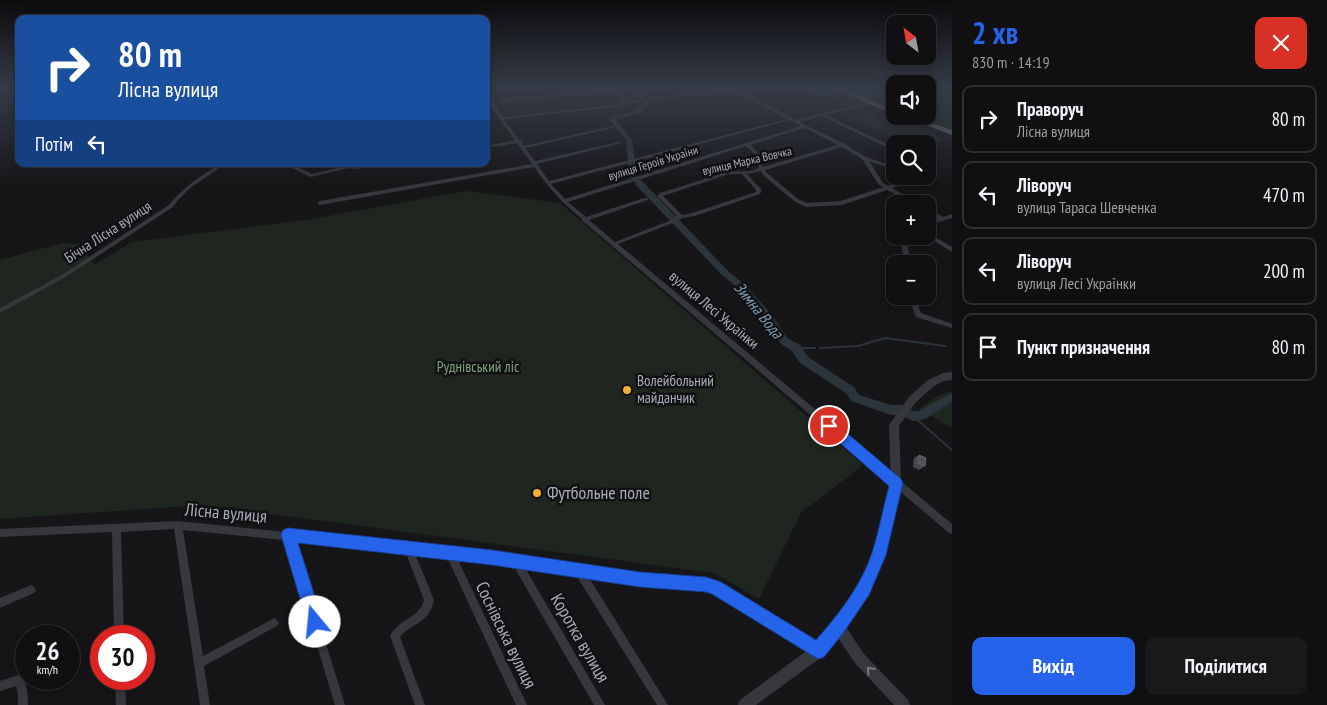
<!DOCTYPE html>
<html lang="uk">
<meta charset="utf-8">
<style>
body{margin:0;font-family:"PT Sans Narrow",sans-serif;background:#19191b;color:#f1f3f6;height:100vh;display:flex;flex-direction:column;font-size:19px;white-space:nowrap}
*{box-sizing:border-box;margin:0}
p{font-size:16px;color:#9c9d9f}
.icon{flex:none;width:28px;height:28px;fill:none;stroke:currentColor;stroke-width:2;stroke-linecap:round;stroke-linejoin:round}
.map{position:relative;flex:1;overflow:hidden}
.details{display:flex;flex-direction:column;background:#101012;width:375px}
.details>*{flex:none}
.hud{position:absolute;left:15px;top:15px;width:475px;height:152px;border-radius:10px;box-shadow:0 2px 12px #0003,0 0 0 1px #303032;background:#1a4fa0;color:#fff;overflow:hidden}
.needle{width:32px;rotate:329deg}
.fabs{position:absolute;left:886px;top:15px;display:grid;gap:10px}
.fabs a{display:grid;place-items:center;width:50px;height:50px;border-radius:10px;background:#101012;box-shadow:0 2px 12px #0003,0 0 0 1px #303032;font-size:25px}
.speed{position:absolute;left:15px;top:625px;display:flex;gap:10px;font-size:25px;font-weight:700;text-align:center}
.speed>*{display:grid;place-content:center;width:65px;height:65px;border-radius:50%;background:#101012;box-shadow:0 2px 12px #0003,0 0 0 1px #303032;line-height:1}
.speed small{font-size:12px;font-weight:400}
.speed .limit{border:8px solid #d22;background:#fff;color:#111}
.pin{position:absolute;display:grid;place-items:center;width:42px;height:42px;color:#fff;margin:-21px;border:2px solid #fff;border-radius:50%;box-shadow:0 1px 5px #0007}
.me{position:absolute;width:55px;margin:-28px;rotate:343deg;stroke-linejoin:round;filter:drop-shadow(0 0 4px #0008)}
.turn{display:flex;align-items:center;gap:18px;height:105px;padding:0 20px;font-size:22px}
.turn .icon{width:65px;height:65px;stroke-width:2.5}
.turn b{display:block;font-size:35px;line-height:42px}
.then{display:flex;align-items:center;height:48px;padding:0 20px;background:#0003;gap:10px;font-size:19px}
.round{display:grid;place-items:center;flex:none;width:52px;height:52px;border-radius:10px;background:#19191b}
.head{display:flex;align-items:center;justify-content:space-between;height:85px;padding:0 20px}
h1{font-size:30px;font-weight:600;line-height:38px;color:#2563eb}
.primary-button{display:flex;gap:10px;margin-top:auto;padding:10px 20px}
.primary-button a{flex:1;height:58px;border-radius:10px;background:#2563eb;color:#fff;font-size:20px;font-weight:600;line-height:58px;text-align:center}
.primary-button a+a{background:#19191b;color:#f1f3f6}
ul{padding:0;list-style:none}
li{display:flex;align-items:center;gap:15px;height:68px;margin:0 10px 8px;padding:0 10px;border:2px solid #303032;border-radius:10px}
li div{flex:1}
li b{display:block;font-size:19px}
li em{font-style:normal}
main{display:flex;flex:1;min-height:0}
.map>svg:first-child{display:block}
.green{fill:#1e261f}
.lines{fill:none;stroke-linecap:round;stroke-linejoin:round}
.stream-far1{stroke:#2c353c;stroke-width:1}
.stream{stroke:#2c353c;stroke-width:2}
.river{fill:#2c353c;fill-rule:evenodd}
.minor{fill:#37383d;fill-rule:evenodd}
.tertiary{fill:#37383d;fill-rule:evenodd}
.trunk{fill:#5b5e65;fill-rule:evenodd}
.wall{fill:#47494d}
.building{fill:#525359;stroke:#5f6168}
.oneway{stroke:#757881}
.route{fill:#2563eb;stroke:#184099}
.poi-dot{fill:#f2b134;stroke:#111113;stroke-width:2}
.labels{text-anchor:middle;stroke-width:5;stroke-linejoin:round;paint-order:stroke}
.far-street-label{font-size:12px;fill:#a8adb8;stroke:#111113}
.street-label{font-size:15px;fill:#a8adb8;stroke:#111113}
.park-label{font-size:15px;fill:#7fa381;stroke:#111113}
.poi-label{font-size:15px;fill:#a8adb8;stroke:#111113;text-anchor:start}
.water-label{font-size:16px;font-style:italic;fill:#7f9bb3;stroke:#111113}
.near-poi-label{font-size:18px;fill:#a8adb8;stroke:#111113;text-anchor:start}
.near-street-label{font-size:18px;fill:#a8adb8;stroke:#111113}
</style>
<main>
<div class="map">
<svg width="952" height="705" viewBox="0 0 952 705">
<rect width="100%" height="100%" fill="#161618"/>
<!-- green -->
<g class="green">
<polygon points="783,87 821,87 857,102 854,104 829,97 790,91"/>
<polygon points="835,87 895,87 895,111"/>
<polygon points="928,87 952,87 952,131 910,116 928,116"/>
<polygon points="871,113 912,124 944,139 928,147 928,144 907,144 851,118"/>
<polygon points="466,191 560,203 863,465 801,513 759,599 714,573 203,505 0,519 0,260 63,243 81,244 94,265 132,242 312,219"/>
<polygon points="952,391 952,428 919,409 941,394"/>
</g>
<g class="lines">
<!-- stream-far1 -->
<polyline class="stream-far1" points="702,87 718,109 732,111"/>
<!-- stream -->
<g class="stream">
<polyline points="796,348 815,348"/>
<polyline points="820,348 858,346 885,338 945,346"/>
<polyline points="913,416 952,450"/>
</g>
<!-- river -->
<g class="river">
<path d="M630 87H636L639 93 650 100C647 115 628 116 615 119L632 140 637 177 633 179 629 177 626 140 608 118C618 112 640 115 644 101L635 95Z"/>
<polygon points="635,180 641,180 728,271 744,284 772,315 787,338 800,345 808,357 854,387 859,395 891,405 901,405 914,411 919,411 952,393 952,402 925,419 913,421 900,415 891,415 851,401 846,393 800,363 792,351 781,344 766,319 738,288 722,275 635,184"/>
</g>
<!-- minor -->
<g class="minor">
<path d="M486 87H489L491 99 503 117 623 104 615 91 499 102H498V100L613 89H617L625 101 643 99 645 100 643 101 626 103 627 105 625 106 504 119 519 140H521L523 146 613 126V128L525 148 535 161 619 142 621 143 537 164 549 181 787 119 740 94 731 92 707 94 706 93 708 92 731 90 743 92 796 120 818 114 820 113H822L871 102V104L826 115 895 148V151L821 116 799 122 845 144 866 157 895 167V170L869 161 883 183 888 186 902 181V176H907V183L892 188 920 204H914L887 190 842 205 806 207 794 201 763 175 761 171 747 174 762 190 760 194 695 216 682 218 676 222 618 244 952 524V534L949 533 584 222 582 221V219C563 204 548 187 534 167L320 205 317 203 320 201 532 164 517 143 486 148V146L515 140 492 108 487 99ZM790 120 801 126 565 199 551 184ZM805 128 838 145 763 167 759 154 750 145ZM746 146 755 154 759 168 751 171 727 172 660 193 657 196 676 215V217L674 219 615 242 589 220 648 200V198H644L586 217 568 202ZM842 147 862 159 879 185 884 187 841 201 807 203 798 199 767 173 765 170ZM729 174H742L756 190V192L692 213 682 215 663 196Z"/>
<polygon points="703,92 705,93 704,94 647,100 645,99 647,98"/>
<path d="M220 164H225L190 188 178 200 173 207 64 278 0 313V308L60 276 169 205C183 187 201 176 220 164Z"/>
<path d="M285 164H290L312 174 350 165C359 168 378 163 389 164L387 165 354 169 349 168 311 177 285 165Z"/>
<polygon points="928,207 943,217 952,214 952,218 928,225 928,221 938,218 928,211"/>
<polygon points="928,233 952,247 952,252 926,236 928,236"/>
<polygon points="901,236 907,236 906,239 911,264 905,264 900,239"/>
<polygon points="908,296 914,296 921,313 952,324 952,328 916,317"/>
<path d="M178 521 286 532 288 531 291 532 492 552 640 575 706 580 718 584 822 647 823 651 822 655 818 656 814 655 713 591 706 590 640 585 588 576 668 705H657L576 575 524 566 605 705H594L513 565 457 558 527 705H516L447 557 415 554 434 600C429 625 413 621 400 637L425 705H415L390 636C398 619 420 618 424 600L406 553 294 541 345 705H335L285 540 183 530 203 656 271 620 274 618 277 620 279 623 277 626 204 666 210 705H200L174 529 121 532 124 636H114L112 532 0 537V529Z"/>
<polygon points="31,585 34,587 36,590 34,593 0,608 0,598"/>
<path d="M19 675 23 676C27 686 28 695 28 705H18V694L16 686 0 691V681Z"/>
<polygon points="115,679 125,679 126,705 116,705"/>
</g>
<!-- tertiary -->
<polygon class="tertiary" points="952,372 952,380 944,381 934,386 915,403 899,426 901,483 885,555 868,593 846,627 864,654 908,700 910,705 894,705 855,663 838,638 823,656 756,705 738,705 740,700 813,646 835,623 860,585 873,554 888,500 891,483 889,425 909,397 928,380 943,373"/>
<!-- trunk -->
<g class="trunk">
<polygon points="828,87 838,87 895,110 895,115"/>
<polygon points="902,116 912,116 952,130 952,135"/>
</g>
</g>
<!-- wall -->
<polygon class="wall" points="919,455 925,466 919,470 913,467 914,458"/>
<!-- building -->
<polygon class="building" points="919,455 926,458 925,466 918,463"/>
<!-- one-way arrows -->
<defs><path id="oneway-chevron" d="M-2-3.5L2.5 0L-2 3.5" fill="none" stroke-width="1.6" stroke-linecap="round" stroke-linejoin="round" transform="scale(1.25)"/></defs>
<use class="oneway" href="#oneway-chevron" transform="translate(870 670) rotate(-132)"/>
<!-- sky -->
<linearGradient id="sky" x2="0" y2="1"><stop stop-color="#0c0c0d"/><stop offset="0.47" stop-color="#363c48"/><stop offset="1" stop-color="#363c48" stop-opacity="0"/></linearGradient>
<rect width="952" height="186" fill="url(#sky)"/>
<!-- route -->
<path class="route" d="M829 421 834 422 901 479 903 483 886 555 869 595 844 632 824 657 818 659 712 594 706 592 640 587 492 565 298 543 323 622 321 627 315 630 309 627 307 622 281 535 283 530 288 528 492 550 640 572 706 577 721 582 816 640C838 615 861 586 872 553 879 531 883 508 889 486L825 430 823 426 825 422Z"/>
<!-- markers -->
<g class="poi-dot">
<circle cx="627" cy="390" r="5"/>
<circle cx="537" cy="493" r="5"/>
</g>
<g class="labels">
<!-- far-street labels -->
<g class="far-street-label">
<text transform="translate(747 161) rotate(-13)" y="4">вулиця Марка Вовчка</text>
<text transform="translate(653 163) rotate(-17)" y="4">вулиця Героїв України</text>
</g>
<!-- street labels -->
<g class="street-label">
<text transform="translate(108 232) rotate(-33)" y="5">Бічна Лісна вулиця</text>
<text transform="translate(714 310) rotate(40)" y="5">вулиця Лесі Українки</text>
</g>
<!-- park labels -->
<g class="park-label">
<text x="478" y="372">Руднівський ліс</text>
</g>
<!-- poi labels -->
<g class="poi-label">
<text x="637" y="386">Волейбольний<tspan x="637" dy="17">майданчик</tspan></text>
</g>
<!-- water labels -->
<g class="water-label">
<text transform="translate(759 310) rotate(51)" y="6">Зимна Вода</text>
</g>
<!-- near-poi labels -->
<g class="near-poi-label">
<text x="547" y="499">Футбольне поле</text>
</g>
<!-- near-street labels -->
<g class="near-street-label">
<text transform="translate(226 513) rotate(5)" y="6">Лісна вулиця</text>
<text transform="translate(506 635) rotate(64)" y="6">Соснівська вулиця</text>
<text transform="translate(580 638) rotate(60)" y="6">Коротка вулиця</text>
</g>
</g>
</svg>
<div class="fabs">
<a><svg class="needle" viewBox="-14 -14 28 28"><path d="M0-13l5 13h-10z" fill="#e53935"/><path d="M0 13l5-13h-10z" fill="#9c9d9f"/></svg></a>
<a><svg class="icon" aria-label="sound" viewBox="0 0 24 24"><path d="M4 9h4l5-4v14l-5-4H4zM17 9q2 3 0 6"/></svg></a>
<a><svg class="icon" aria-label="search" viewBox="0 0 24 24"><circle cx="10" cy="10" r="6"/><path d="M15 15l6 6"/></svg></a>
<a>+</a>
<a>−</a>
</div>
<div class="speed"><div>26<small>km/h</small></div><div class="limit">30</div></div>
<div class="pin" style="left:829px;top:426px;background:#d93025"><svg class="icon" aria-label="arrive" viewBox="0 0 24 24"><path d="M6 21V4h12l-3 4 3 4H6"/></svg></div>
<svg class="me" style="left:315px;top:622px" viewBox="-20 -20 40 40"><circle r="19" fill="#fff"/><path d="M0-13L10 11 0 6-10 11z" fill="#2563eb"/></svg>
<div class="hud">
<div class="turn"><svg class="icon" aria-label="right" viewBox="0 0 24 24"><path d="M7 20v-9h11M14 6l5 5-5 5"/></svg><div><b>80 m</b>Лісна вулиця</div></div>
<div class="then">Потім<svg class="icon" aria-label="left" viewBox="0 0 24 24"><path d="M17 20v-9H6M10 6l-5 5 5 5"/></svg></div>
</div>
</div>
<section class="details">
<div class="head"><div><h1>2 хв</h1><p>830 m · 14:19</p></div><a class="round" style="background:#d93025;color:#fff"><svg class="icon" aria-label="close" viewBox="0 0 24 24"><path d="M6 6l12 12M18 6L6 18"/></svg></a></div>
<ul>
<li><svg class="icon" aria-label="right" viewBox="0 0 24 24"><path d="M7 20v-9h11M14 6l5 5-5 5"/></svg><div><b>Праворуч</b><p>Лісна вулиця</p></div><em>80 m</em></li>
<li><svg class="icon" aria-label="left" viewBox="0 0 24 24"><path d="M17 20v-9H6M10 6l-5 5 5 5"/></svg><div><b>Ліворуч</b><p>вулиця Тараса Шевченка</p></div><em>470 m</em></li>
<li><svg class="icon" aria-label="left" viewBox="0 0 24 24"><path d="M17 20v-9H6M10 6l-5 5 5 5"/></svg><div><b>Ліворуч</b><p>вулиця Лесі Українки</p></div><em>200 m</em></li>
<li><svg class="icon" aria-label="arrive" viewBox="0 0 24 24"><path d="M6 21V4h12l-3 4 3 4H6"/></svg><div><b>Пункт призначення</b></div><em>80 m</em></li>
</ul>
<div class="primary-button"><a>Вихід</a><a>Поділитися</a></div>
</section>
</main>
